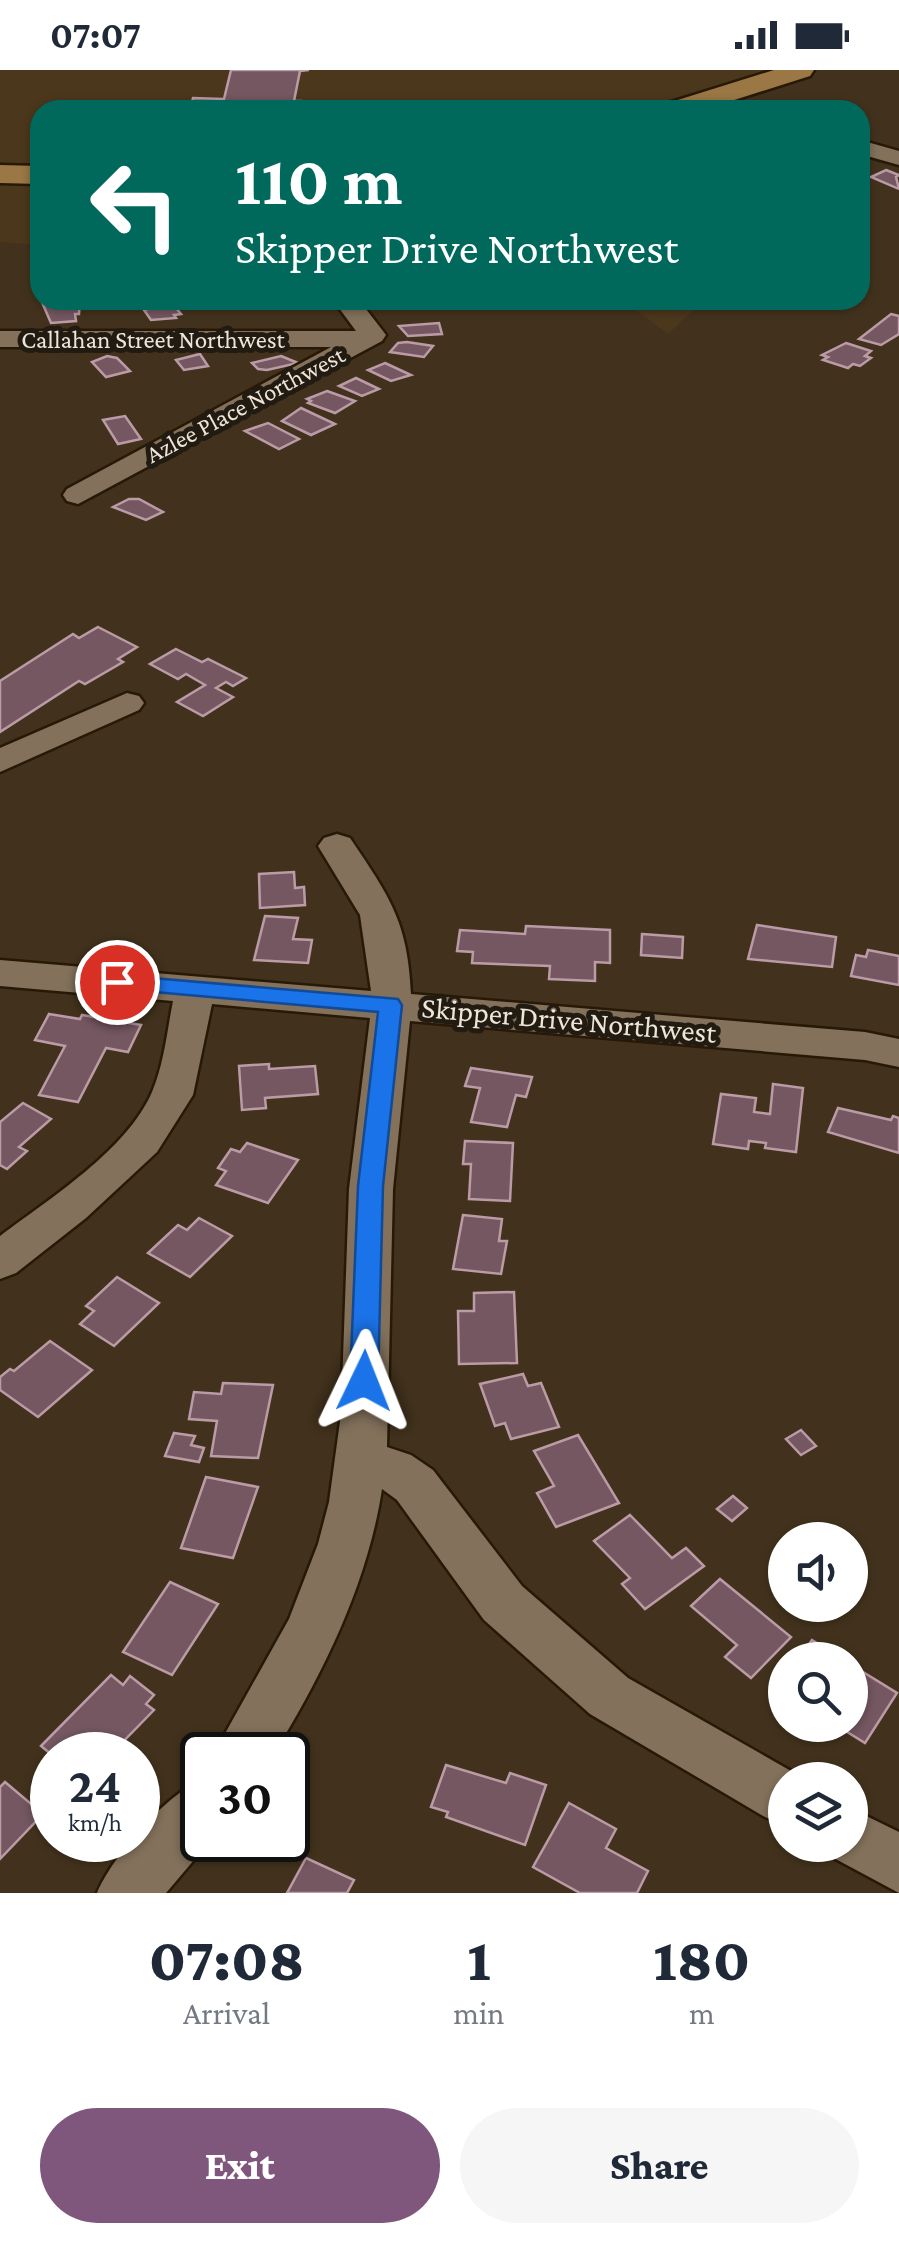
<!DOCTYPE html>
<style>
body{margin:0;font-family:"Crimson Pro",serif;background:#f6f6f7;color:#1f2937;height:100vh;display:flex;flex-direction:column;font-size:38px;white-space:nowrap}
*{box-sizing:border-box;margin:0}
p{font-size:32px;color:#747a83}
.icon{flex:none;width:55px;height:55px;fill:none;stroke:currentColor;stroke-width:2;stroke-linecap:round;stroke-linejoin:round}
.map{position:relative;height:1823px;overflow:hidden}
.details{display:flex;flex-direction:column;background:#fff;flex:1}
.details>*{flex:none}
.banner{position:absolute;left:30px;top:30px;width:840px;height:210px;border-radius:30px;box-shadow:0 2px 8px #0004;background:#00695c;color:#fff;overflow:hidden}
.fabs{position:absolute;left:768px;top:1452px;display:grid;gap:20px}
.fabs a{display:grid;place-items:center;width:100px;height:100px;border-radius:50%;background:#fff;box-shadow:0 2px 8px #0004;font-size:50px}
.speed{position:absolute;left:30px;top:1662px;display:flex;gap:20px;font-size:50px;font-weight:700;text-align:center}
.speed>*{display:grid;place-content:center;width:130px;height:130px;border-radius:50%;background:#fff;box-shadow:0 2px 8px #0004;line-height:1}
.speed small{font-size:25px;font-weight:400}
.speed .limit{border:5px solid #111;border-radius:15px;background:#fff;color:#111}
.pin{position:absolute;display:grid;place-items:center;width:85px;height:85px;color:#fff;margin:-42px;border:5px solid #fff;border-radius:50%;box-shadow:0 2px 10px #0007}
.me{position:absolute;width:110px;margin:-55px;rotate:2deg;stroke-linejoin:round;filter:drop-shadow(0 0 8px #0008)}
.turn{display:flex;align-items:center;gap:35px;height:210px;padding:0 40px;font-size:45px}
.turn .icon{width:130px;height:130px;stroke-width:2.5}
.turn b{display:block;font-size:70px;line-height:85px}
.eta{display:flex;justify-content:space-evenly;align-items:center;height:170px;text-align:center}
.eta b{font-size:60px;font-weight:800;line-height:70px}
.action{display:flex;gap:20px;margin-top:auto;padding:20px 40px}
.action a{flex:1;height:115px;border-radius:60px;background:#7f577c;color:#fff;font-size:40px;font-weight:800;line-height:115px;text-align:center}
.action a+a{background:#f6f6f7;color:#1f2937}
.status{display:flex;justify-content:space-between;align-items:center;height:70px;padding:0 50px;background:#fff;direction:ltr}
.status svg{height:28px;fill:currentColor}
.map>svg:first-child{display:block}
.built{fill:#4b371c}
.building{fill:#745760;stroke:#bb9ba5;stroke-width:2.5}
.lines{fill:none;stroke-linecap:round;stroke-linejoin:round}
.minor-casing{stroke:#281906;stroke-width:5}
.major-casing{stroke:#281906;stroke-width:5}
.minor{fill:#83715b;fill-rule:evenodd}
.major{fill:#9a7745;fill-rule:evenodd}
.route{fill:#1a73e8;stroke:#114b97;stroke-width:2.5}
.labels{text-anchor:middle;stroke-width:10;stroke-linejoin:round;paint-order:stroke}
.far-street-label{font-size:25px;fill:#efe4d8;stroke:#221b12}
.street-label{font-size:30px;fill:#efe4d8;stroke:#221b12}
</style>
<div class="status"><b>07:07</b><svg viewBox="0 0 49 12"><path d="M0 12V9h3v3zM5 12V6h3v6zM10 12V3h3v9zM15 12V0h3v12zM26 1h20v11H26zM47 4h2v5h-2z"/></svg></div>
<div class="map">
<svg width="899" height="1823" viewBox="0 0 899 1823">
<rect width="100%" height="100%" fill="#42321d"/>
<!-- built -->
<g class="built">
<polygon points="0,0 816,0 712,33 737,40 40,40 40,175 0,172"/>
<polygon points="622,230 704,230 668,264"/>
</g>
<!-- building -->
<g class="building">
<polygon points="231,0 309,0 300,1 294,31 301,31 299,38 190,40 193,28 224,29"/>
<polygon points="886,100 899,105 896,107 899,119 871,107"/>
<polygon points="41,230 80,230 79,244 75,244 76,251 51,253"/>
<polygon points="172,233 181,244 174,245 176,248 151,250 144,240"/>
<polygon points="891,244 899,246 899,264 881,275 859,269"/>
<polygon points="439,253 442,264 408,266 399,256"/>
<polygon points="407,272 433,276 424,287 390,282 398,273"/>
<polygon points="846,273 871,281 865,286 871,288 860,296 853,294 848,298 823,290 828,287 822,285"/>
<polygon points="200,284 208,296 184,300 176,290"/>
<polygon points="107,286 117,288 130,301 106,307 92,292"/>
<polygon points="281,286 298,293 267,300 258,299 252,293"/>
<polygon points="385,293 411,305 391,311 368,300"/>
<polygon points="356,308 379,319 362,326 339,316"/>
<polygon points="327,321 355,331 335,343 308,333 311,331 307,329"/>
<polygon points="301,338 335,354 311,365 282,351"/>
<polygon points="125,346 141,369 118,374 103,350"/>
<polygon points="268,353 299,369 279,379 245,361"/>
<polygon points="129,429 139,429 163,442 146,450 113,437"/>
<polygon points="98,557 137,577 118,589 123,592 85,614 79,611 0,662 0,611 73,564 79,568"/>
<polygon points="176,579 202,592 208,589 246,608 233,616 226,612 216,618 233,627 203,646 177,632 205,615 186,604 178,609 150,594"/>
<polygon points="294,802 295,818 304,817 305,835 260,838 259,804"/>
<polygon points="265,846 298,848 293,869 312,870 308,893 254,890"/>
<polygon points="757,855 836,867 832,897 748,889"/>
<polygon points="526,856 610,860 610,893 595,892 595,911 549,909 550,896 472,893 473,882 457,881 460,860 525,864"/>
<polygon points="642,864 683,867 682,888 641,885"/>
<polygon points="868,880 899,886 899,915 851,906 856,885 866,887"/>
<polygon points="49,944 80,949 82,945 141,955 128,982 106,978 78,1032 39,1025 65,976 35,970"/>
<polygon points="269,994 269,999 315,996 318,1024 265,1028 266,1038 242,1040 239,996"/>
<polygon points="471,998 532,1007 526,1027 516,1025 507,1057 471,1052 480,1018 465,1016"/>
<polygon points="773,1014 803,1018 796,1082 765,1078 766,1073 749,1071 748,1079 713,1074 721,1024 756,1028 754,1042 770,1044"/>
<polygon points="23,1033 51,1049 19,1077 27,1081 7,1099 0,1095 0,1052"/>
<polygon points="838,1038 891,1050 893,1046 899,1048 899,1083 828,1062"/>
<polygon points="465,1071 513,1073 510,1131 469,1129 471,1094 463,1094"/>
<polygon points="247,1073 298,1090 268,1133 216,1115 226,1101 218,1098 231,1079 240,1082"/>
<polygon points="463,1145 502,1149 499,1171 507,1171 501,1204 453,1199"/>
<polygon points="199,1148 232,1166 190,1207 148,1183 178,1155 187,1160"/>
<polygon points="117,1207 159,1233 114,1276 80,1254 94,1241 86,1236"/>
<polygon points="514,1222 517,1293 459,1294 458,1241 474,1241 474,1223"/>
<polygon points="50,1271 92,1300 38,1347 0,1320 0,1307 10,1299 14,1301"/>
<polygon points="523,1304 528,1316 541,1313 559,1357 511,1369 505,1353 495,1356 480,1314"/>
<polygon points="223,1313 273,1315 258,1388 211,1386 217,1351 189,1349 194,1322 221,1324"/>
<polygon points="801,1360 816,1376 801,1385 786,1369"/>
<polygon points="174,1363 195,1366 191,1375 204,1378 199,1392 165,1386"/>
<polygon points="578,1365 619,1433 556,1457 537,1423 554,1416 534,1381"/>
<polygon points="206,1407 258,1417 233,1488 181,1478"/>
<polygon points="733,1426 747,1438 732,1451 717,1439"/>
<polygon points="630,1445 672,1488 686,1478 704,1496 645,1539 622,1514 630,1508 594,1471"/>
<polygon points="720,1509 791,1567 751,1608 725,1587 737,1575 691,1536"/>
<polygon points="170,1512 218,1534 172,1605 123,1582"/>
<polygon points="812,1570 844,1590 798,1590"/>
<polygon points="850,1594 897,1623 865,1673 836,1655 850,1655"/>
<polygon points="111,1605 123,1615 130,1606 154,1625 146,1634 154,1640 110,1685 52,1685 41,1676"/>
<polygon points="446,1695 506,1713 510,1703 546,1715 525,1775 446,1747 448,1742 431,1737"/>
<polygon points="5,1712 43,1744 0,1789 0,1717"/>
<polygon points="569,1733 616,1759 606,1778 648,1801 637,1823 580,1823 533,1797"/>
<polygon points="306,1788 354,1810 347,1823 287,1823"/>
</g>
<g class="lines">
<!-- minor casing -->
<g class="minor-casing">
<g id="minor">
<path d="M705 25 744 35 747 40C729 40 707 44 694 31L697 26Z"/>
<polygon points="860,70 899,81 899,95 860,84"/>
<polygon points="333,230 359,230 386,265 382,271 78,434 67,431 63,425 67,419 331,277 0,277 0,261 356,261"/>
<polygon points="127,623 139,626 144,633 139,640 0,702 0,678"/>
<path d="M337 764 350 768C389 826 408 851 411 924L865 962 899 969V997L865 990 410 951 393 1119 387 1377 411 1385 433 1400 522 1516 628 1608 805 1709 785 1710V1755L765 1747 590 1644 484 1550 397 1430 382 1419C368 1513 322 1606 273 1685H213L289 1549 318 1474 329 1432 341 1344 349 1119 370 948 212 934 193 1025 157 1082 86 1148 16 1203 0 1209V1166C49 1129 127 1080 152 1022 164 994 167 961 173 931L0 916V890L371 921 360 845 318 776 324 768Z"/>
<path d="M202 1710V1770H211L166 1823H97C112 1787 166 1724 202 1710Z"/>
<polygon points="850,1738 899,1762 899,1823 830,1786 825,1775 850,1775"/>
</g>
</g>
<!-- major casing -->
<g class="major-casing">
<g id="major">
<polygon points="774,0 814,0 810,6 703,40 661,40 665,34"/>
<polygon points="0,95 40,96 40,114 0,113"/>
</g>
</g>
<!-- minor -->
<use href="#minor" class="minor"/>
<!-- major -->
<use href="#major" class="major"/>
</g>
<!-- route -->
<polygon class="route" points="117,905 398,929 402,935 383,1116 378,1311 374,1319 364,1322 354,1319 350,1311 358,1116 378,942 109,918 106,912 109,907"/>
<g class="labels">
<!-- far-street labels -->
<g class="far-street-label">
<text x="153" y="278">Callahan Street Northwest</text>
<text transform="translate(245 334) rotate(-28)" y="9">Azlee Place Northwest</text>
</g>
<!-- street labels -->
<g class="street-label">
<text transform="translate(569 950) rotate(5)" y="10">Skipper Drive Northwest</text>
</g>
</g>
</svg>
<div class="fabs">
<a><svg class="icon" aria-label="sound" viewBox="0 0 24 24"><path d="M4 9h4l5-4v14l-5-4H4zM17 9q2 3 0 6"/></svg></a>
<a><svg class="icon" aria-label="search" viewBox="0 0 24 24"><circle cx="10" cy="10" r="6"/><path d="M15 15l6 6"/></svg></a>
<a><svg class="icon" aria-label="layers" viewBox="0 0 24 24"><path d="M12 4l9 5-9 5-9-5zM3 14l9 5 9-5"/></svg></a>
</div>
<div class="speed"><div>24<small>km/h</small></div><div class="limit">30</div></div>
<div class="pin" style="left:117px;top:912px;background:#d93025"><svg class="icon" aria-label="arrive" viewBox="0 0 24 24"><path d="M6 21V4h12l-3 4 3 4H6"/></svg></div>
<svg class="me" style="left:364px;top:1311px" viewBox="-20 -20 40 40"><path d="M0-17L14 15 0 8-14 15z" fill="#1a73e8" stroke="#fff" stroke-width="4"/></svg>
<div class="banner">
<div class="turn"><svg class="icon" aria-label="left" viewBox="0 0 24 24"><path d="M17 20v-9H6M10 6l-5 5 5 5"/></svg><div><b>110 m</b>Skipper Drive Northwest</div></div>
</div>
</div>
<section class="details">
<div class="eta">
<div><b>07:08</b><p>Arrival</p></div>
<div><b>1</b><p>min</p></div>
<div><b>180</b><p>m</p></div>
</div>
<div class="action"><a>Exit</a><a>Share</a></div>
</section>
